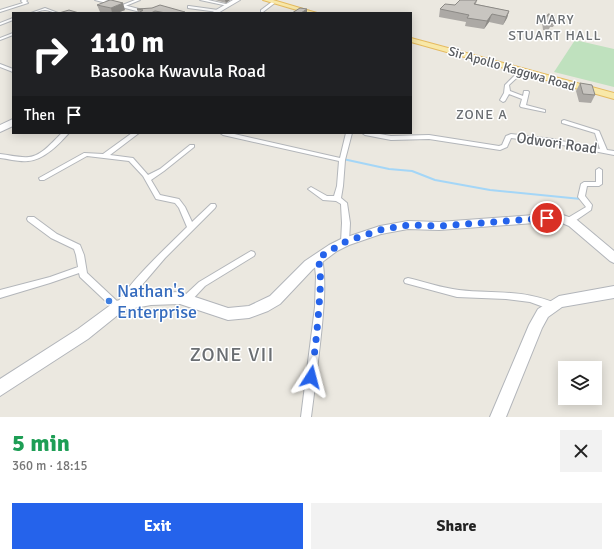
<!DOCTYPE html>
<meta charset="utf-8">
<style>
body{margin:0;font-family:Signika,sans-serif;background:#f2f2f2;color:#222;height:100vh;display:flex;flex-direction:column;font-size:15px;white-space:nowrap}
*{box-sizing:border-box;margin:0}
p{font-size:13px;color:#767676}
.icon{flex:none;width:22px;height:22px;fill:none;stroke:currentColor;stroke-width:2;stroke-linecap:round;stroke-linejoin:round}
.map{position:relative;height:417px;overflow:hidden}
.drawer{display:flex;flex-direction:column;background:#fff;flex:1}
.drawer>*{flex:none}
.hud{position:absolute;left:12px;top:12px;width:400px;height:122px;border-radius:0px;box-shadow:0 2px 10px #0003;background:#202124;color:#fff;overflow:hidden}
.controls{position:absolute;left:558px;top:361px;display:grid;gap:8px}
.controls a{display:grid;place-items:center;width:44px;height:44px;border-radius:0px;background:#fff;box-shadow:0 2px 10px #0003;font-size:20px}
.pin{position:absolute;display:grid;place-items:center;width:34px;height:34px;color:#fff;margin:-17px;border:2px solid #fff;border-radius:50%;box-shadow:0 1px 4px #0007}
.me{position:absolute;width:44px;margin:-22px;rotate:9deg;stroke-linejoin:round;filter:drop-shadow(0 0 3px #0008)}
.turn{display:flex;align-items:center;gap:14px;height:84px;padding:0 12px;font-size:18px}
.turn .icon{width:52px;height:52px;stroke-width:2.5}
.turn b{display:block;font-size:28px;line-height:34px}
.then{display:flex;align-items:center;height:38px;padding:0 12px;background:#0003;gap:8px;font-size:15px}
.round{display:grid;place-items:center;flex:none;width:42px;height:42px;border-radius:0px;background:#f2f2f2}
.headline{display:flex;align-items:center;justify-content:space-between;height:68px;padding:0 12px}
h1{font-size:24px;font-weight:700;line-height:30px;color:#1e9e55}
.cta{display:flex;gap:8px;margin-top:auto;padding:8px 12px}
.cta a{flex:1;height:46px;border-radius:0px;background:#2563eb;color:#fff;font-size:16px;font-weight:700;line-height:46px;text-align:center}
.cta a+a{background:#f2f2f2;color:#222}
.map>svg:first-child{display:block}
.green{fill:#bfe1be}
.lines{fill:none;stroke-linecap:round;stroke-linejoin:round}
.stream{stroke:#a4d6f7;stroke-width:2}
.street-casing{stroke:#b3b6ba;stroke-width:2}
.secondary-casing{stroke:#b2b5ba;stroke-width:2}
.primary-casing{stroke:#e5ba5f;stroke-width:2}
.street{fill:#fff;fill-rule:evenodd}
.secondary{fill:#fff;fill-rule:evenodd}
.primary{fill:#f8e8a8;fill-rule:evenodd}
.wall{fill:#aca9a5}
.shaded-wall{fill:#8c8a86}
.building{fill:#c8c5c0;stroke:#8c8a86}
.route{stroke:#2563eb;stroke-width:7;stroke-dasharray:0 12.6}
.shop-dot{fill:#3f7fe0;stroke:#fff;stroke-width:1.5}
.labels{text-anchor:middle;stroke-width:3;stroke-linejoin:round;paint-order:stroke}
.far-street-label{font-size:13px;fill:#595c60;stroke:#fff}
.far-quarter-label{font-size:14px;letter-spacing:1px;fill:#6a6e72;stroke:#fff}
.street-label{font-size:15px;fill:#595c60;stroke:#fff}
.near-shop-label{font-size:18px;fill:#366cbe;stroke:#fff;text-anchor:start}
.near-quarter-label{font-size:20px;letter-spacing:1px;fill:#6a6e72;stroke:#fff}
</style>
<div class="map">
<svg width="614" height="417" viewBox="0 0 614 417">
<rect width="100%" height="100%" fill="#ebe8e0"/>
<!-- green -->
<polygon class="green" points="575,40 614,49 614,87 554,72"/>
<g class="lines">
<!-- stream -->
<polyline class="stream" points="343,159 389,169 412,171 435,180 490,190 581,199"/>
<!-- street casing -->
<g class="street-casing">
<g id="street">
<polygon points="22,0 27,0 26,1 28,3 0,12 0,10 23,3 21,1"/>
<polygon points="135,0 140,0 123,7 120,6"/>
<polygon points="200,0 208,0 230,5 228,6"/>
<polygon points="273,1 276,2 263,12 261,12 261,10"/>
<polygon points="189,6 218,10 220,11 218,12 188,8 188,6"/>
<path d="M45 8 58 13C53 13 49 10 45 10 40 10 36 13 31 13Z"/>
<polygon points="13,18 13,20 0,25 0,23"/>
<polygon points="13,33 13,35 0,40 0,38"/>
<polygon points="0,64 13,69 13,72 0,67"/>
<polygon points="520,70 524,71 509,85 510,91 523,96 524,91 528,91 529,92 526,105 545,110 545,112 521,107 520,106 522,99 509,94 505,101 503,102 500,100 504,93 505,85"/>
<polygon points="564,120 599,131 607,150 614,151 614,155 552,143 511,138 507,147 500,150 429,139 391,140 365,135 362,133 374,133 391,136 429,135 499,146 502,145 506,136 511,134 552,139 600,149 595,133 562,123 562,121"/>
<path d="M62 133H69C59 144 44 160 28 161 19 162 9 159 0 158V154C9 155 20 158 29 157 42 156 53 141 62 133Z"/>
<path d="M132 133H139L110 155 133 158 148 175 160 169 190 145H194V147L164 171 151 180 160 195 179 199 185 207 192 222 211 204H215L216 206 215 208 165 258 130 299 124 308 118 311 115 310 80 277 79 273 50 283 0 298V290L50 277 78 267 76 255 74 249 51 238 28 221 27 219 28 217H34L57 234 80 245 84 255 87 273 118 302C137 274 163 251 187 227L179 208 175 203 156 199 143 176 129 161 87 156 44 180H40L39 178 84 153 103 154Z"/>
<polygon points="220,133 230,133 340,158 346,133 352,133 345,160 343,186 341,198 347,203 350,223 349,242 348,244 342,244 341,242 342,223 341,204 336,201 323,200 308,189 311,187 327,196 334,196 337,186 339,161 223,135"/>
<polygon points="599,168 602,170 602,184 599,186 587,186 585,196 592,205 591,210 572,223 566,223 565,221 566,219 586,207 578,197 581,184 584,182 596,182 596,170"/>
<polygon points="251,251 254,252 255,254 254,256 205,286 190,302 187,303 184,302 183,299 184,296 199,282"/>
<path d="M318 255 321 256 322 258C326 280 324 303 322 325 319 356 315 386 311 417H301L315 307 316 276 314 258 315 256Z"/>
<path d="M408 278C425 282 442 288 459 290 494 294 521 289 555 303L556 306 555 309 552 310 530 302 506 299 457 297 405 283 404 281 405 279Z"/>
</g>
</g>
<!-- secondary casing -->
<g class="secondary-casing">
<g id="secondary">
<polygon points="95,0 105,0 154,13 144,13"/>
<polygon points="233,0 240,0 218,13 211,13"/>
<polygon points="13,119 13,126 0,132 0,125"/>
<polygon points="547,214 563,215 577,220 614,251 614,263 610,261 569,226 562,223 547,222 439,230 408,229 381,234 349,245 337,251 313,269 280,304 268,311 249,318 228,320 180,304 151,305 124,310 88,339 0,396 0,379 78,329 116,301 151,293 180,292 228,308 249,306 270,296 305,261 329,245 341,239 380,226 408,221 439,222"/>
<polygon points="614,286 614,298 562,307 548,317 542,328 506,417 490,417 529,325 538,309 559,296"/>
</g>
</g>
<!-- primary casing -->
<g class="primary-casing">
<g id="primary">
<polygon points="263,0 273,0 317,13 307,13"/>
<polygon points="411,38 614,93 614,99 411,42"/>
</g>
</g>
<!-- street -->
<use href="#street" class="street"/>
<!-- secondary -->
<use href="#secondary" class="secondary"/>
<!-- primary -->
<use href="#primary" class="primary"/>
</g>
<!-- wall -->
<g class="wall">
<polygon points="215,0 230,0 226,3"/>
<polygon points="477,0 476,4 509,11 507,18 503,25 489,22 484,29 465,26 466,22 439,17 440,9"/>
<polygon points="97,5 125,10 117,13 105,13 100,12"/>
<polygon points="137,9 185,12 185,13 138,13"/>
<polygon points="548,14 556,21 553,27 550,27 548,31 543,30 542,22 545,16 547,16"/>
<polygon points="580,83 595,95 591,103 579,102 576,91"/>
</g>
<!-- shaded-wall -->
<g class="shaded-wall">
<polygon points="225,0 230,0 226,3"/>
<polygon points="123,3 125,10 117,13 112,13 111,8"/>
<polygon points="307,9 307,13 301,13"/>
<polygon points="509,11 507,18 503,25 506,17"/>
<polygon points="492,14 489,22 484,29 487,21"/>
</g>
<!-- building -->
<g class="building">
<polygon points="110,0 111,0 123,3 111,8 97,5"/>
<polygon points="460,0 477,0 474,4 509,11 506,17 492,14 487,21 467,18 469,15 440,9 445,4 455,5"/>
<polygon points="160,5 185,12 183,13 166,13 155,11 151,13 147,13 140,12 143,10 137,9 152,8"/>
<polygon points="300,8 307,9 301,13 292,13"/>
<polygon points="69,10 79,13 59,13"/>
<polygon points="548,14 554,15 556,21 550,20 551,25 545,24 545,16 548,16"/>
<polygon points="580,83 592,85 595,95 583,94"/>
</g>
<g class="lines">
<!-- route -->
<path class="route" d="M311 377C315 354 317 331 319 307 320 290 322 275 318 258L345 242 380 230 408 225 439 226 547 218"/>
</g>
<!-- markers -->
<circle class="shop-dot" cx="109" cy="301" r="4"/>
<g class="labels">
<!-- far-street labels -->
<g class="far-street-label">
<text transform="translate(512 68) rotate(16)" y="5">Sir Apollo Kaggwa Road</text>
</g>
<!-- far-quarter labels -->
<g class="far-quarter-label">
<text x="555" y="24">MARY<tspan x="555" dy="16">STUART HALL</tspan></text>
<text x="482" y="119">ZONE A</text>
</g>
<!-- street labels -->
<g class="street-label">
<text transform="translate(557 143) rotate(8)" y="5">Odwori Road</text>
</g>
<!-- near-shop labels -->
<g class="near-shop-label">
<text x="117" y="297">Nathan's<tspan x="117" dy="21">Enterprise</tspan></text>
</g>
<!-- near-quarter labels -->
<g class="near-quarter-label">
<text x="232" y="361">ZONE VII</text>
</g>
</g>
</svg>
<div class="controls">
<a><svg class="icon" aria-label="layers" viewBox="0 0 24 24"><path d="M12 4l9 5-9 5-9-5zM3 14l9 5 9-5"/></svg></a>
</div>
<div class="pin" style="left:547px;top:218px;background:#d93025"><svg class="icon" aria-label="arrive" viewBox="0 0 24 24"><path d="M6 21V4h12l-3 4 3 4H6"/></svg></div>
<svg class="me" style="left:311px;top:377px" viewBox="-20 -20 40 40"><path d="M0-17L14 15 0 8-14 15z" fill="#2563eb" stroke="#fff" stroke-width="4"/></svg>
<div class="hud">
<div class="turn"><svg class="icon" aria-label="right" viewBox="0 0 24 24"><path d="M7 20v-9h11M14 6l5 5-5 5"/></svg><div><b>110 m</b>Basooka Kwavula Road</div></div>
<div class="then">Then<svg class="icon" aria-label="arrive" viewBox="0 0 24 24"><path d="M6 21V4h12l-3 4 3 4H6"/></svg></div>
</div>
</div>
<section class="drawer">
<div class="headline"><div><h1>5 min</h1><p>360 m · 18:15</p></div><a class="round"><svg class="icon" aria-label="close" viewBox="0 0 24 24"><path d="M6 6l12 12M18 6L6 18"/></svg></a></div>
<div class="cta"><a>Exit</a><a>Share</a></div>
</section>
